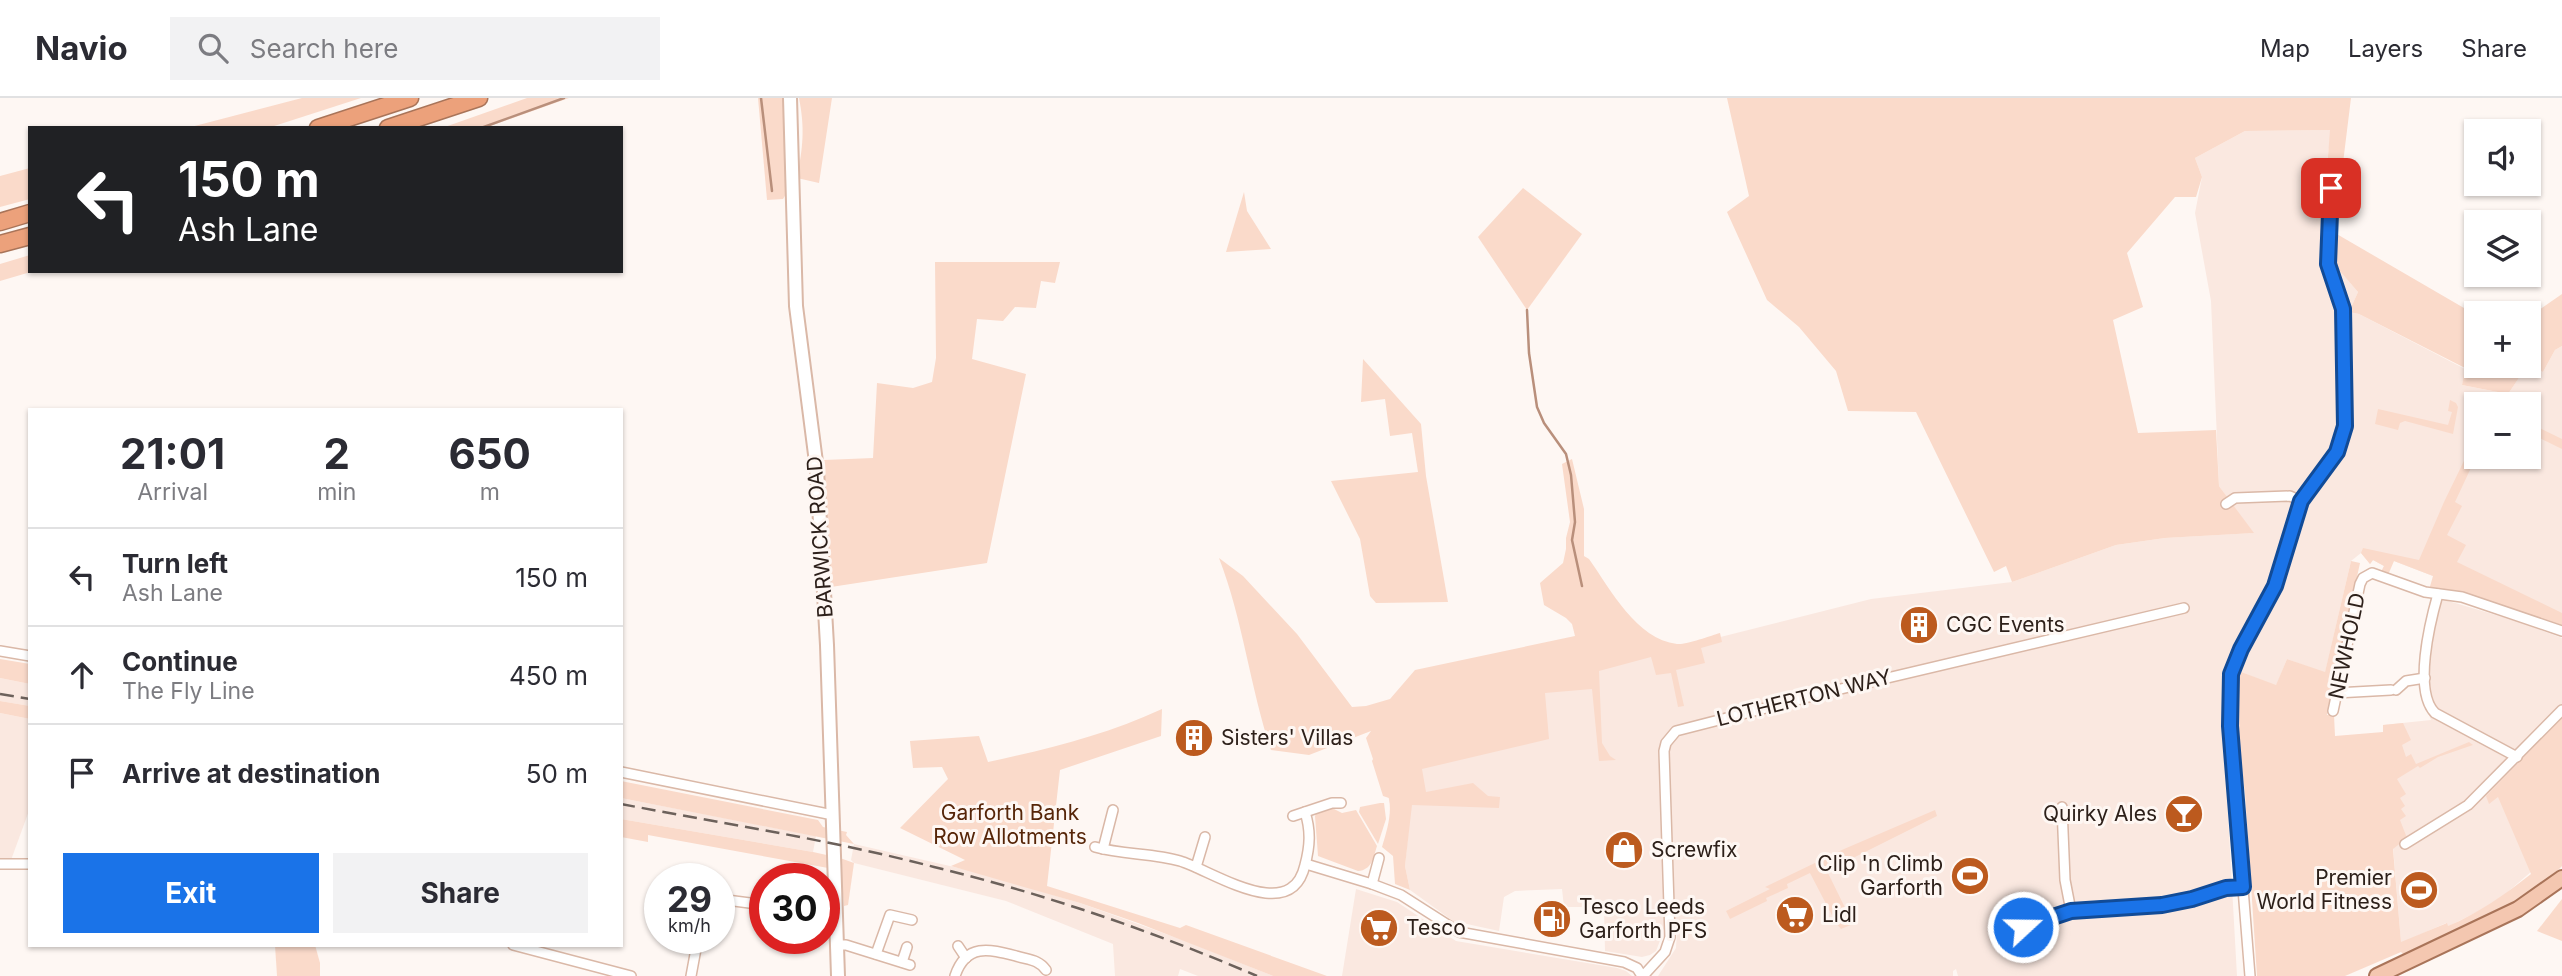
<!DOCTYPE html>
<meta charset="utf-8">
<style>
body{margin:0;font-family:Inter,sans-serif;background:#f2f2f3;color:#2b2b33;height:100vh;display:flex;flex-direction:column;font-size:26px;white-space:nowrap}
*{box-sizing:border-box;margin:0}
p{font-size:23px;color:#7c7c81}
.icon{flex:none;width:38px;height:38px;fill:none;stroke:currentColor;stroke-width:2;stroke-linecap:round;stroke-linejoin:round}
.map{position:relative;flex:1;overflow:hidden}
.drawer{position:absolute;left:28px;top:310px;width:595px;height:539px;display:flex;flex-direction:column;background:#fff;border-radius:0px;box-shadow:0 2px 5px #0004}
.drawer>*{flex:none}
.guide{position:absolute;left:28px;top:28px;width:595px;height:147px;border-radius:0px;box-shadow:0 2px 5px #0004;background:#202124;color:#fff;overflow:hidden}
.buttons{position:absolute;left:2464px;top:21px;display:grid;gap:14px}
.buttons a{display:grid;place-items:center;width:77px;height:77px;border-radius:0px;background:#fff;box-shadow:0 2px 5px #0004;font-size:35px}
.speed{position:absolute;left:644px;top:765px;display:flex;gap:14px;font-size:35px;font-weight:700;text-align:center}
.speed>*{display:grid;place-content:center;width:91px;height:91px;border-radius:50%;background:#fff;box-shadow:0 2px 5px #0004;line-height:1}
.speed small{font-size:18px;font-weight:400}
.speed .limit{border:10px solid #d22;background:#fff;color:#111}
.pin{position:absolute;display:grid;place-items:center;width:60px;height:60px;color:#fff;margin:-30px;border-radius:14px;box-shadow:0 4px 10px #0006}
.me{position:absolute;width:77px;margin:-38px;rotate:69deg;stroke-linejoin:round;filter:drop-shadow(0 0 5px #0008)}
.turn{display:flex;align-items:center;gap:24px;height:147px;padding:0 35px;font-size:32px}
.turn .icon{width:91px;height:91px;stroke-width:2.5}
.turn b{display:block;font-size:49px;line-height:60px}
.eta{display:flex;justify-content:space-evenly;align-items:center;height:119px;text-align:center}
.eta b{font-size:42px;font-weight:700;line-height:49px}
.button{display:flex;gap:14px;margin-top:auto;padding:14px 35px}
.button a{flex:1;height:80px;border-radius:0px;background:#1a73e8;color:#fff;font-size:28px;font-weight:700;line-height:80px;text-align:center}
.button a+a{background:#f2f2f3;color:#2b2b33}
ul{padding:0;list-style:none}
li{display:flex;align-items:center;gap:21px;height:98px;padding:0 35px;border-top:2px solid #e1e1e2}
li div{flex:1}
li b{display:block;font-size:26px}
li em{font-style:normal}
header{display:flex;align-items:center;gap:42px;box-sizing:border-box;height:98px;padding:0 35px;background:#fff;border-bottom:2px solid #e1e1e2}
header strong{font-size:33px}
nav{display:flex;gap:38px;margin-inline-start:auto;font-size:24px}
.search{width:490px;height:63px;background:#f2f2f3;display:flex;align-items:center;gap:18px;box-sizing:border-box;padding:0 24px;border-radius:0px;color:#7c7c81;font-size:26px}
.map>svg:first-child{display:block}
.built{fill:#fae8e0;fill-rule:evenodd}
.green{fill:#fadaca}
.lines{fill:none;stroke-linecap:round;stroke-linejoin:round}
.stream{stroke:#b98f7b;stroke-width:2.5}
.street-casing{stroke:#dab8a7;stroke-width:12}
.secondary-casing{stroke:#dab8a7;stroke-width:16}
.primary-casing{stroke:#a97459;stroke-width:18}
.highway-casing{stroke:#a97459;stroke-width:19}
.street{stroke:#fff;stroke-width:9}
.secondary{stroke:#fff;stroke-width:12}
.primary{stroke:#f4c7b0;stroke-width:14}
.highway{stroke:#eca17b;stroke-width:16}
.rail{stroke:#6c615b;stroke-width:2.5;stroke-dasharray:14 7;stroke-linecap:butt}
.route-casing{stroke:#114b97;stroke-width:18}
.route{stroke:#1a73e8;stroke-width:12}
.labels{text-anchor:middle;stroke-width:6;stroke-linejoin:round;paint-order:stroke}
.street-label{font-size:21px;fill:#2d201a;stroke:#fef7f3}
.poi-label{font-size:21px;fill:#2d201a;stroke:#fef7f3;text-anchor:start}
.park-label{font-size:21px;fill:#562508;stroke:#fef7f3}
</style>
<header>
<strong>Navio</strong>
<div class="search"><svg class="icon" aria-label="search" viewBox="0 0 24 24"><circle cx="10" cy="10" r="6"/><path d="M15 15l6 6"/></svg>Search here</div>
<nav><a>Map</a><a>Layers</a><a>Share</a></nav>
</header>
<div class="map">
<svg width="2562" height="878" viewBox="0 0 2562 878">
<rect width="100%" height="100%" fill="#fef7f3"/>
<!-- built -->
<g class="built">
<path d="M2331 32 2325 83 2341 86 2332 164 2358 194 2349 214 2359 216 2465 271 2462 287 2508 296 2527 268 2543 274 2555 252 2562 248V529L2478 499 2456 493H2434L2433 478 2394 463 2381 474 2384 468 2373 462 2370 466 2361 455 2351 463 2325 575 2287 561 2276 588 2236 572 2278 490 2291 450 2300 438 2288 433 2270 484 2230 555 2224 585 2223 628 2237 878H1958L1956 871 1953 873V878H1658L1676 850 1677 833 1661 840 1656 853 1650 857 1642 859 1605 853 1604 809H1564L1562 791 1515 793 1504 799 1499 833 1453 823 1410 792 1405 768 1411 707 1390 706 1371 627 1871 501 2012 484 2116 447 2165 440 2253 435 2219 388 2211 203 2195 115 2202 79 2195 60 2245 33ZM2476 306H2529V359H2476Z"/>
<polygon points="2445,502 2516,523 2562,540 2562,747 2495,805 2447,829 2446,825 2401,845 2383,627 2431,622 2422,600 2420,549 2431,507"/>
<polygon points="0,580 30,586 30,608 0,603"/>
<polygon points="0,615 30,621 30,710 11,762 0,762"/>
<polygon points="621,700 816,738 813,754 621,721"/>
<polygon points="854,746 976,774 1080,805 1188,844 1273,878 1198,878 1180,871 1178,878 1115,878 1113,846 1006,803 854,765 851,762"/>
<polygon points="1356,791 1397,804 1456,843 1617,870 1626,873 1632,878 1342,878"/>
</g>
<!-- green -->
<g class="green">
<polygon points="302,0 361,0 268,30 187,30"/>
<polygon points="527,0 569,0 485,30 442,30"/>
<polygon points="758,0 783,0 786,96 783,101 767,102"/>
<path d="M799 0H832L819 85 797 80C803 49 805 31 799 0Z"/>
<polygon points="1727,0 2351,0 2342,73 2327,71 2330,32 2245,33 2195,60 2202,79 2196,99 2175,99 2127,155 2143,209 2113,222 2138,335 2216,332 2219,388 2254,435 2165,440 2116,447 2012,484 2006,468 1994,474 1916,314 1848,313 1836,273 1799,229 1767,202 1727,114 1749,98"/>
<polygon points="30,70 30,101 0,109 0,78"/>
<polygon points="1523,90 1582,136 1527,212 1478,139"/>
<polygon points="1244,94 1247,113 1271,151 1226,154"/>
<polygon points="2335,135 2476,217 2476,268 2527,268 2508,296 2462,287 2465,270 2359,216 2349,214 2358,194 2332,164"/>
<polygon points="30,157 30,173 34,173 0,183 0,166"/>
<polygon points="935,164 1060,164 1055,185 1041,183 1036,210 1015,209 1003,223 977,221 972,261 1026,276 987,465 831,489 824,362 873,360 877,285 913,290 932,284 936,260"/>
<polygon points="2562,196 2562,248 2555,252 2543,274 2528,268 2529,219"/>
<polygon points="1363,261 1421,326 1426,378 1448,504 1376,505 1370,498 1360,441 1331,383 1418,374 1412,335 1390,338 1385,301 1361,304"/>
<polygon points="2450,302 2456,305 2458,309 2453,336 2405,323 2400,325 2398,332 2375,326 2378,311 2448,327 2452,314 2448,313"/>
<polygon points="2529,325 2562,341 2562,351 2529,335"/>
<polygon points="2476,338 2476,359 2455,404 2462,408 2447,437 2466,447 2457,464 2562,515 2562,529 2478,499 2456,493 2429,492 2433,478 2394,463 2388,477 2381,474 2384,468 2373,462 2370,466 2361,455 2363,450 2419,462 2444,404"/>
<path d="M1572 361 1584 411V458L1589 461C1611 492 1636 541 1677 546 1686 547 1710 538 1720 535L1722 544 1701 550 1705 565 1676 572 1684 608 1678 609 1671 575 1656 577 1651 559 1599 573 1602 645 1610 658 1616 662 1599 663 1592 591 1545 595 1549 641 1422 671 1426 694 1473 685 1488 698 1500 699 1499 710 1412 707 1405 768 1410 792 1395 786 1393 758 1382 749C1387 732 1392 717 1389 700L1383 698 1372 663 1373 661 1366 640 1371 633 1309 657 1271 652C1250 589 1243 522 1219 460L1243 478 1297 536 1352 609 1366 608 1390 601 1415 572 1575 538 1572 526 1566 520 1544 507 1540 485 1563 465 1566 451V440L1570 424 1562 366Z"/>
<path d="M2351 463 2360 465 2327 617H2334L2335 638 2383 634V627L2403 625 2411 642 2402 647 2406 659 2411 656 2416 666 2469 644 2473 647 2438 659 2420 670 2418 668 2397 681 2406 696 2400 700 2405 708 2401 711 2406 718 2400 722 2407 740 2393 751 2401 844 2447 825 2448 828C2479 815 2504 797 2531 776L2498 699 2489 706 2486 698 2562 620V768C2520 812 2457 832 2403 856L2401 854 2345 878H2257L2245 695 2236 627V572L2276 587 2287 561 2325 574Z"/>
<polygon points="0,561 30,566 30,586 0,580"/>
<polygon points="0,603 30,608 30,621 0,615"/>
<path d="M1162 611 1161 638 1060 672 1047 788 1180 830 1186 827 1327 878H1273L1138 825 1080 805 951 768 965 762 900 730 948 681 942 669 913 670 910 643 979 638 988 664C1048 651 1106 637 1162 611Z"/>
<polygon points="621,683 818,722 823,729 847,734 846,737 854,746 621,700"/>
<polygon points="1380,705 1384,705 1386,721 1378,746 1359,714 1360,709"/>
<path d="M1332 710 1342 715 1356 712 1377 748C1373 760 1372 772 1358 773L1318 758 1315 718 1317 714Z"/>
<polygon points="1935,712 1937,718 1827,773 1853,826 1841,831 1836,825 1810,775 1787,786 1788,790 1766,800 1767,803 1730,821 1726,813 1770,791 1765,789 1844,751"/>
<polygon points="621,721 813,754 831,758 828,770 648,737 648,744 621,739"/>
<polygon points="840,760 854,765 848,807 844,808"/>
<polygon points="2562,801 2562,843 2537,833"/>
<polygon points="275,847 315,847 320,865 320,878 277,878"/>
</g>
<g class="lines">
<!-- stream -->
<g class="stream">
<polyline points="761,0 772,93"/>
<polyline points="481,30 564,0"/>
<polyline points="1527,212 1529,255 1537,309 1544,325 1566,356 1571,377 1575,424 1572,442 1582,488"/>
</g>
<!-- street casing -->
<g class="street-casing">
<g id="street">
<polyline points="2226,406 2235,400 2290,398 2301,403"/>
<path d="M2438 496C2430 524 2413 593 2435 615L2517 659"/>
<polyline points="0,553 30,558"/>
<polyline points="2396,592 2406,583 2425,580"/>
<polyline points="2336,595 2391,592"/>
<polyline points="2333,613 2360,486 2363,480 2372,475 2425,494 2462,499 2562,533"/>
<polyline points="621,674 833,717"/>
<polyline points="2062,709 2065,782 2071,813"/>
<polyline points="1293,718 1332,705 1341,705"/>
<polyline points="2405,746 2468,707 2562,612"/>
<path d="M1095 749C1123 757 1153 755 1180 763 1213 773 1291 828 1305 767 1310 748 1311 733 1305 714"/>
<polyline points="1103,751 1113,712"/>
<polyline points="0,766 30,766"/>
<polyline points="1306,766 1372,786 1401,797 1459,834 1624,864 1637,870 1642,878"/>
<polyline points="1196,769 1205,739"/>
<polyline points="1372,786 1379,760"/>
<polyline points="719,801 765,807"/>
<polyline points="2023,829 2071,813 2162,807 2192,801 2226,790 2243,789"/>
<polyline points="513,847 631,878"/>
<polyline points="837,847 846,847 910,867"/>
<polyline points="958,848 966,860"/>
<polyline points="876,856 890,817 912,822"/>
<polyline points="902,864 907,849"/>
<polyline points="691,878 698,840"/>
<path d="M955 878C966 845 989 851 1016 858 1028 862 1038 861 1046 872"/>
<polyline points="1643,878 1665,854 1670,839 1664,653 1666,645 1676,633 1828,594 2184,510"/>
<polyline points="2250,878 2230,628 2229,587 2234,567 2275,488 2301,403 2337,354 2345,328 2343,211 2328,166 2331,90"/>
</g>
</g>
<!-- secondary casing -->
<g class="secondary-casing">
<polyline id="secondary" points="790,0 796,208 817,372 827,547 838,878"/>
</g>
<!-- primary casing -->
<g class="primary-casing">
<polyline id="primary" points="2377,878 2518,811 2562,780"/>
</g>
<!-- highway casing -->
<g class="highway-casing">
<g id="highway">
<polyline points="318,30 410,0"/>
<polyline points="388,30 479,0"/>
<polyline points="0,124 30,115"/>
<polyline points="0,146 30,138"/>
</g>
</g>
<!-- street -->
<use href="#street" class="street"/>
<!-- secondary -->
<use href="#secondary" class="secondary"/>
<!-- primary -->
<use href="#primary" class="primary"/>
<!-- highway -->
<use href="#highway" class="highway"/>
<!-- rail -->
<g class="rail">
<polyline points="0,596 30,601"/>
<path d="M621 706C726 726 831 742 934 769 1045 796 1152 833 1257 878"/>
</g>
</g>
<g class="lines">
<!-- route casing -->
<g class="route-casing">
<polyline id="route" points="2023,829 2071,813 2162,807 2192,801 2226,790 2243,789 2230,628 2231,576 2241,551 2275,488 2301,403 2337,354 2345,328 2343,211 2328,166 2331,90"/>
</g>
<!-- route -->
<use href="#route" class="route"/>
</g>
<!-- icons -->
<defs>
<g id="building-disc" transform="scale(2.0125)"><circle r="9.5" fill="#bc5a1e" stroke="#fef7f3"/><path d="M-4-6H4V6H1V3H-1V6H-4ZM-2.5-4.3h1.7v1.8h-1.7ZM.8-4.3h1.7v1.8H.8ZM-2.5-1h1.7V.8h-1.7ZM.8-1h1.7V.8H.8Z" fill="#fff"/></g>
<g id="bar-disc" transform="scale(2.0125)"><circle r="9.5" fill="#bc5a1e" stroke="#fef7f3"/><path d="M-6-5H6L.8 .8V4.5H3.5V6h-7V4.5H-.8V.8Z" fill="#fff"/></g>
<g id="shop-disc" transform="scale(2.0125)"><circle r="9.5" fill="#bc5a1e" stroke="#fef7f3"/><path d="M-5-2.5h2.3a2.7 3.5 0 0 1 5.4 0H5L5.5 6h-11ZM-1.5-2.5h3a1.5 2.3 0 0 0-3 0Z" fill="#fff"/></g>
<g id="stadium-disc" transform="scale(2.0125)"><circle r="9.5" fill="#bc5a1e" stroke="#fef7f3"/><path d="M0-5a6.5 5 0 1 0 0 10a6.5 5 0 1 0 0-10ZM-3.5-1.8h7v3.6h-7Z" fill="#fff"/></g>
<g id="supermarket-disc" transform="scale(2.0125)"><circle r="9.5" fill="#bc5a1e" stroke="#fef7f3"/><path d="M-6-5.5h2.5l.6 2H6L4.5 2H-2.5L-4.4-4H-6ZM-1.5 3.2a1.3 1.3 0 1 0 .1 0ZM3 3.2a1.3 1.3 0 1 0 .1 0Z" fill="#fff"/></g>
<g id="fuel-disc" transform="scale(2.0125)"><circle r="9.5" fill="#bc5a1e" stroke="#fef7f3"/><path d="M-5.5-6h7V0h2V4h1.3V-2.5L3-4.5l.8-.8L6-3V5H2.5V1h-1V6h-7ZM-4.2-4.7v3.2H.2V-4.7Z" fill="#fff"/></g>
</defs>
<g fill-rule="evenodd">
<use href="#building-disc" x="1919" y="527"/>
<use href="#building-disc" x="1194" y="640"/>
<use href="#bar-disc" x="2184" y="716"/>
<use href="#shop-disc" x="1624" y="752"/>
<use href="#stadium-disc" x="1970" y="778"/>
<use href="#stadium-disc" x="2419" y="792"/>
<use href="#supermarket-disc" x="1795" y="817"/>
<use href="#fuel-disc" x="1552" y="821"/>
<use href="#supermarket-disc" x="1379" y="830"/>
</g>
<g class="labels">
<!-- street labels -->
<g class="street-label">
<text transform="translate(820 439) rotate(-94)" y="7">BARWICK ROAD</text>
<text transform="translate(2347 548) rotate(-78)" y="7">NEWHOLD</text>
<text transform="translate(1804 600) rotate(-14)" y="7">LOTHERTON WAY</text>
</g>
<!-- poi labels -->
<g class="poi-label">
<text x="1946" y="534">CGC Events</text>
<text x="1221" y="647">Sisters' Villas</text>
<text x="2157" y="723" text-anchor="end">Quirky Ales</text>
<text x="1651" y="759">Screwfix</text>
<text x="1943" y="773" text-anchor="end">Clip 'n Climb<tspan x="1943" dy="24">Garforth</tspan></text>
<text x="2392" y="787" text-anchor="end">Premier<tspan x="2392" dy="24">World Fitness</tspan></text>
<text x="1579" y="816">Tesco Leeds<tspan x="1579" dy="24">Garforth PFS</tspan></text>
<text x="1822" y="824">Lidl</text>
<text x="1406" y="837">Tesco</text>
</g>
<!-- park labels -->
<g class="park-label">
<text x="1010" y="722">Garforth Bank<tspan x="1010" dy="24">Row Allotments</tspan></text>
</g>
</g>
</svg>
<div class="buttons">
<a><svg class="icon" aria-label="sound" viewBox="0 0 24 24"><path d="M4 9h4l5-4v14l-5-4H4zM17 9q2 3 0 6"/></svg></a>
<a><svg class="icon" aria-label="layers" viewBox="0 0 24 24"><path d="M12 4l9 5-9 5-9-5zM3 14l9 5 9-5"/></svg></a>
<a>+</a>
<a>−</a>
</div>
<div class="speed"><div>29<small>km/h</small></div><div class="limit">30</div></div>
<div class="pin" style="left:2331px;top:90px;background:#d93025"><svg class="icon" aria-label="arrive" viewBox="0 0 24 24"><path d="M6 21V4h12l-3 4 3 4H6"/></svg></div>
<svg class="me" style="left:2023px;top:829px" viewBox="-20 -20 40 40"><circle r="17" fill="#1a73e8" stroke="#fff" stroke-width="3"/><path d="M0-11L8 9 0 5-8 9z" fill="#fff"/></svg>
<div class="guide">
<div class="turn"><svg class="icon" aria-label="left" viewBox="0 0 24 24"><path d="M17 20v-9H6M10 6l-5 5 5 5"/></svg><div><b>150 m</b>Ash Lane</div></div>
</div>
<section class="drawer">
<div class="eta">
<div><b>21:01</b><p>Arrival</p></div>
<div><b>2</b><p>min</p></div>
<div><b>650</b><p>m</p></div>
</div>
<ul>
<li><svg class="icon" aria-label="left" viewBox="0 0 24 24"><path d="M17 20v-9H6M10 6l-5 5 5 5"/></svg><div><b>Turn left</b><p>Ash Lane</p></div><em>150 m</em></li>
<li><svg class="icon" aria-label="ahead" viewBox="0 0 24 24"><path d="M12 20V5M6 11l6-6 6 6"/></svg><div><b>Continue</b><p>The Fly Line</p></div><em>450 m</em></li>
<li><svg class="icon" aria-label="arrive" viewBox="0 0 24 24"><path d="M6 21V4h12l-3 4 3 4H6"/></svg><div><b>Arrive at destination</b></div><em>50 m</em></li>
</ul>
<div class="button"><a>Exit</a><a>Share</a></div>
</section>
</div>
